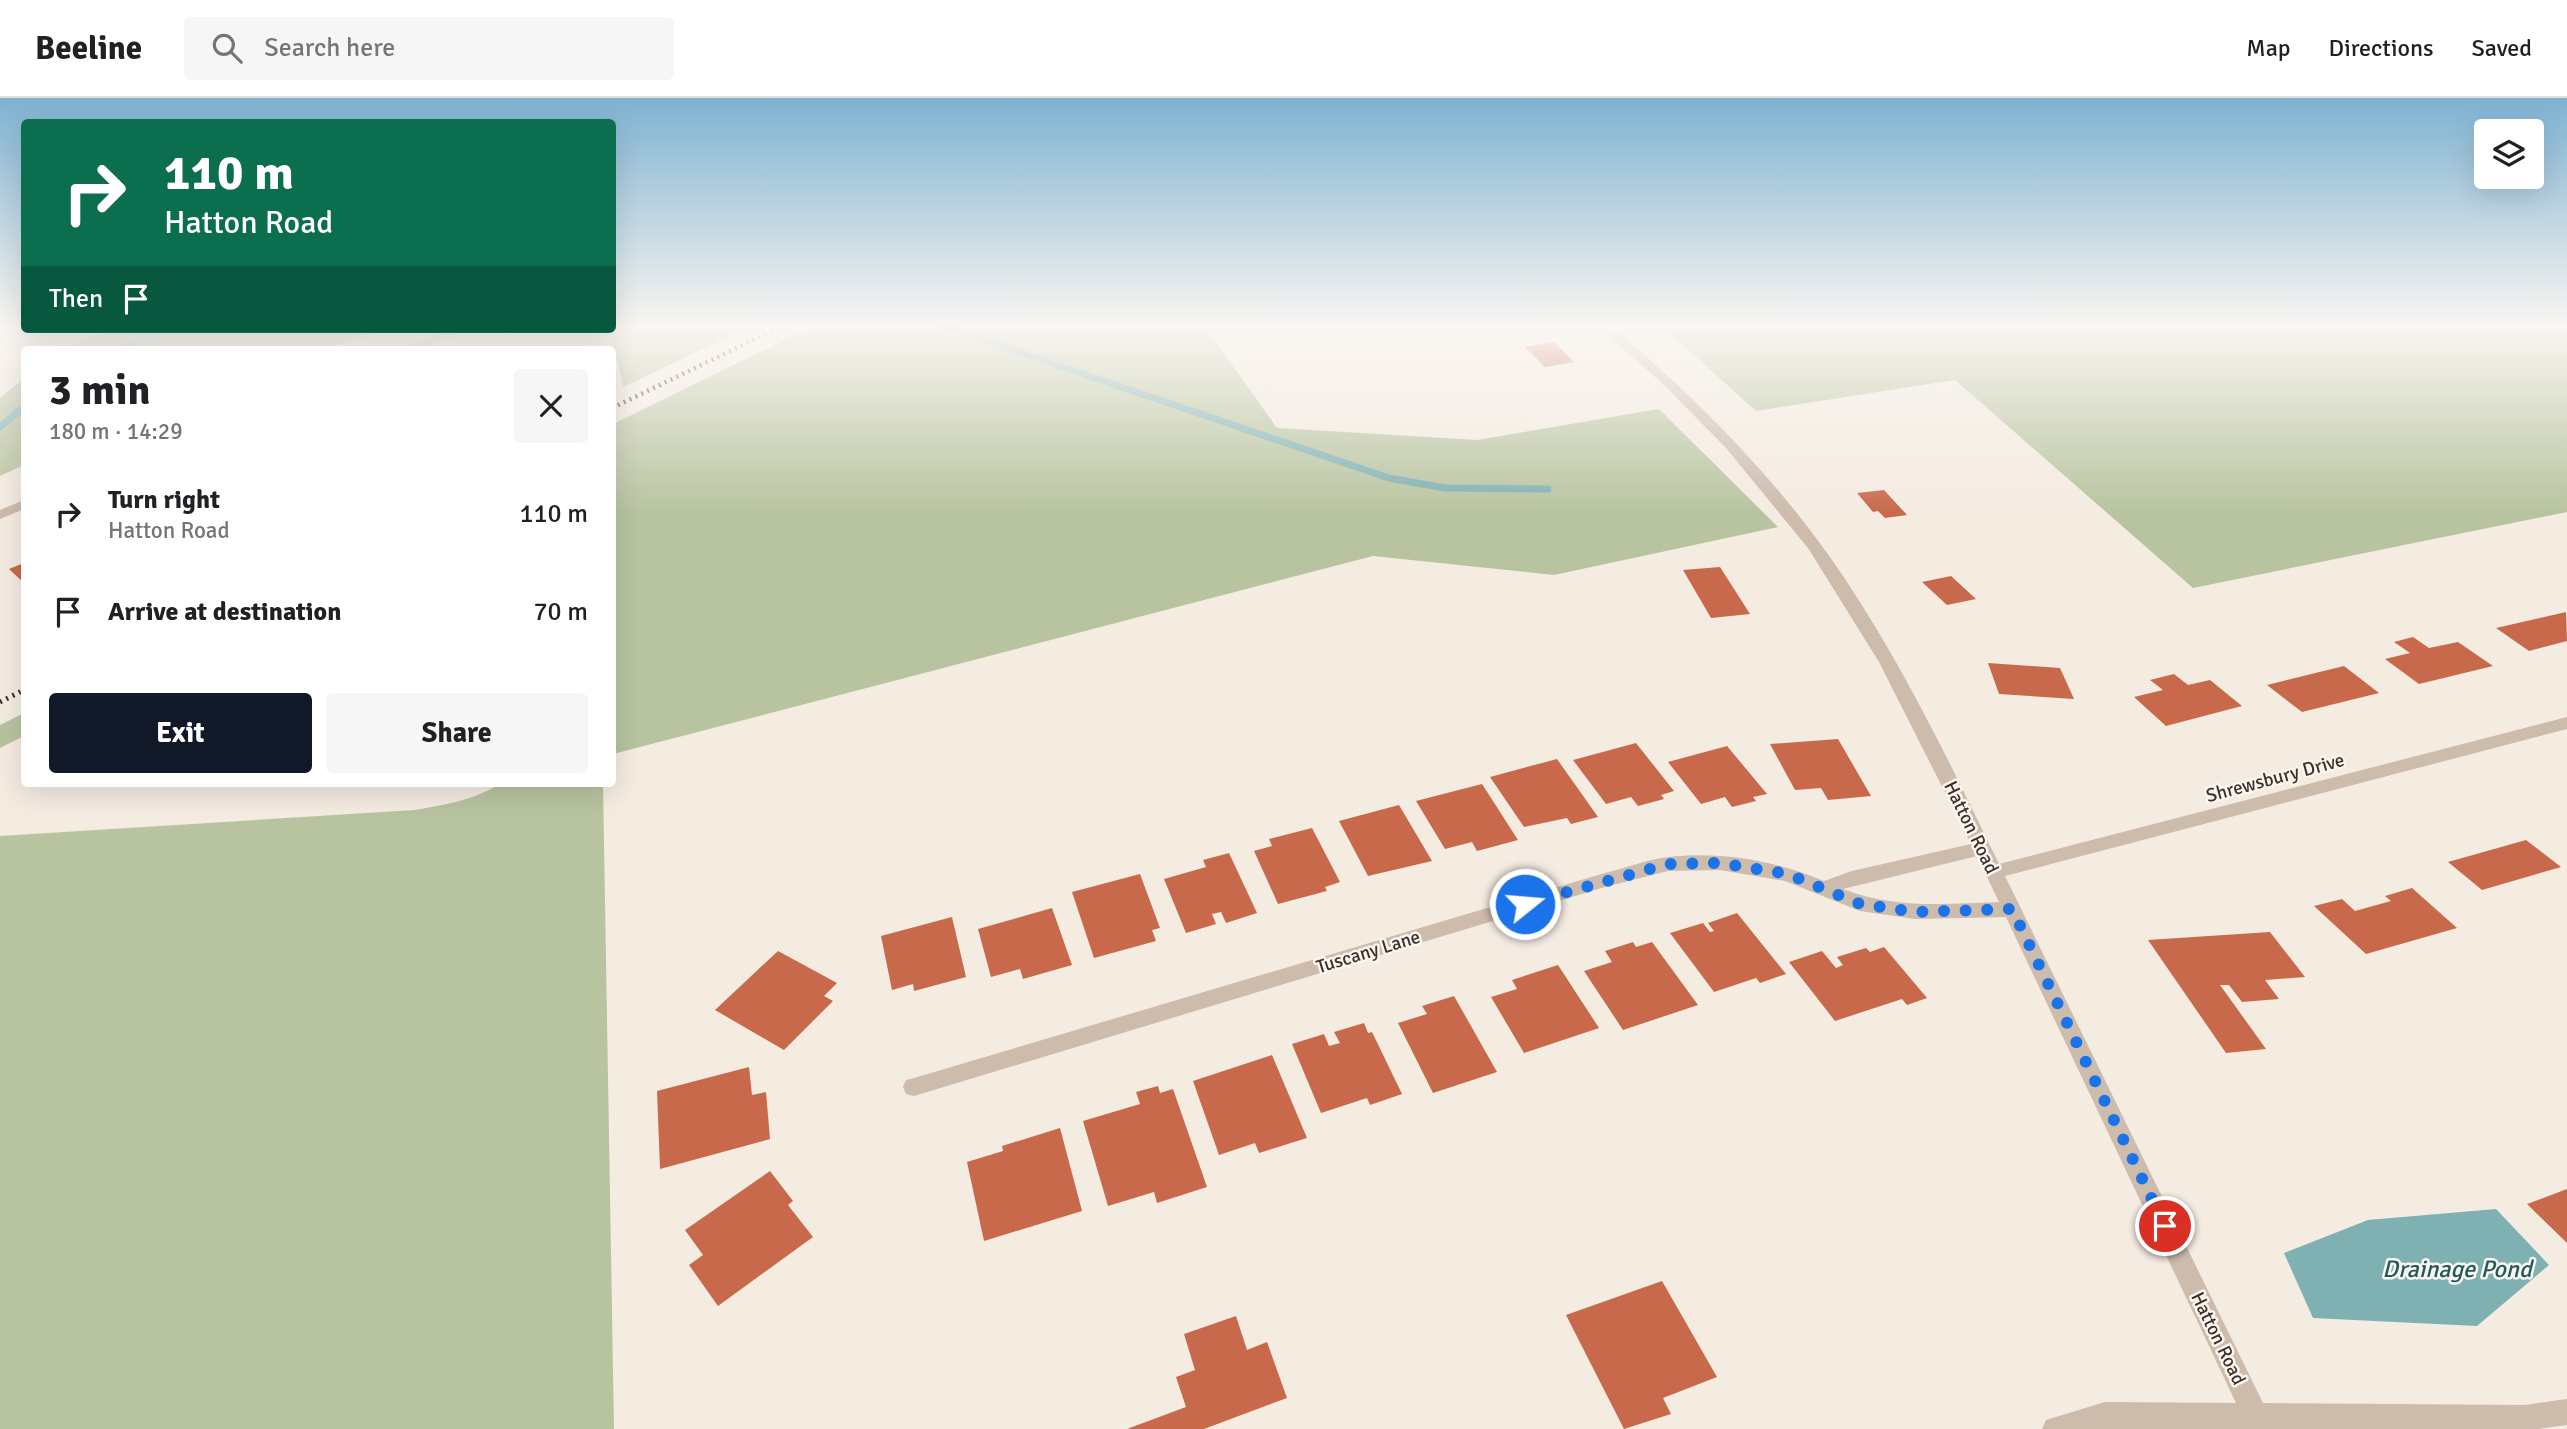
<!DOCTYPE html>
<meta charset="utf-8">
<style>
body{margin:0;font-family:Signika,sans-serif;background:#f6f6f6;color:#202124;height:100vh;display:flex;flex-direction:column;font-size:26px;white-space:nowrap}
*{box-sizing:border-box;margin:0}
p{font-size:23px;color:#757577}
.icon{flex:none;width:38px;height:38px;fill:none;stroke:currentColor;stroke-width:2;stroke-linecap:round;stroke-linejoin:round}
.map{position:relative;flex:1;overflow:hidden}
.sheet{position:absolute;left:21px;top:248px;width:595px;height:441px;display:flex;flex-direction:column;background:#fff;border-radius:7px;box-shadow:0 7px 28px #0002}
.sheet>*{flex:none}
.hud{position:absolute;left:21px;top:21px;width:595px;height:214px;border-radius:7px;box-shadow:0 7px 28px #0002;background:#0b6e4f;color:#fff;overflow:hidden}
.tools{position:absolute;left:2474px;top:21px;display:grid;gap:14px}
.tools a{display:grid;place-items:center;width:70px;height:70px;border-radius:7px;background:#fff;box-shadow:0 7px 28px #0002;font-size:35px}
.pin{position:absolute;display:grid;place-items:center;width:60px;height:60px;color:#fff;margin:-30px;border:4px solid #fff;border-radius:50%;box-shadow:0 2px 7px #0007}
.me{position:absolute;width:77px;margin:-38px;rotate:73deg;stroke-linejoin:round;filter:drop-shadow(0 0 5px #0008)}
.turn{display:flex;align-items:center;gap:24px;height:147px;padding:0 28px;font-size:32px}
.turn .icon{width:91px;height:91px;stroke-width:2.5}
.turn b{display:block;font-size:49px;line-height:60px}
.then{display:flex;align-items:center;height:66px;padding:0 28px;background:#0003;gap:14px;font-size:26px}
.round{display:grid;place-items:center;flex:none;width:74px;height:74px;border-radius:7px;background:#f6f6f6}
.summary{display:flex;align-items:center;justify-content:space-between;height:119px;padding:0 28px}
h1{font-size:42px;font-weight:800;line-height:52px}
.primary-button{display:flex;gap:14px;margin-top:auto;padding:14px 28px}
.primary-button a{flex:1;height:80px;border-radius:7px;background:#111827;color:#fff;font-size:28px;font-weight:800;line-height:80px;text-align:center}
.primary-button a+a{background:#f6f6f6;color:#202124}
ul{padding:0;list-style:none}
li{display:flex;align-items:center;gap:21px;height:98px;padding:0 28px}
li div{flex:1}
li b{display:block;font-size:26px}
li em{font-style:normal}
header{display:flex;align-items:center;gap:42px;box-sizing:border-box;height:98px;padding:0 35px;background:#fff;border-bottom:2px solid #e0e0e0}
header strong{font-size:33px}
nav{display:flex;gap:38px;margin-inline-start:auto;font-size:24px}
.search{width:490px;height:63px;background:#f6f6f6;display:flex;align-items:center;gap:18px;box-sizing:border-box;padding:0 24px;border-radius:7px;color:#757577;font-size:26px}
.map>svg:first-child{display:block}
.green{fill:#b8c4a0}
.water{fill:#7fb0b2}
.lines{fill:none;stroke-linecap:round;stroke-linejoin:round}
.stream{stroke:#7fb0b2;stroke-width:7}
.building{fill:#c8694b}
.minor{fill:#cdbbac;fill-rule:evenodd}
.rail-far1{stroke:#3b302b;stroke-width:4.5;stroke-dasharray:2 4.5;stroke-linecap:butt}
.rail{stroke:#3b302b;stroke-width:5;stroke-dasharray:2 5;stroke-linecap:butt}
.route{stroke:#1a73e8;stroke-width:12;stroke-dasharray:0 21.6}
.labels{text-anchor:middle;stroke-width:5;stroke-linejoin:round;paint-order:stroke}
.street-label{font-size:19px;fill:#3b302b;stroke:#fbf5ee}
.near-water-label{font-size:24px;font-style:italic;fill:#1f5a5e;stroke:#fbf5ee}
</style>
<header>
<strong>Beeline</strong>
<div class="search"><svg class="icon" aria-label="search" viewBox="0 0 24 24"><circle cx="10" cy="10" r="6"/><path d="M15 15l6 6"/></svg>Search here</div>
<nav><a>Map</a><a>Directions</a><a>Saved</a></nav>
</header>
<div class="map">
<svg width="2567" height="1331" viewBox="0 0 2567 1331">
<rect width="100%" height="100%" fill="#f4ebe1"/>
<!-- green -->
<g class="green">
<polygon points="613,229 749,229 623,289 610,231"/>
<polygon points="811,229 1205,229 1277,330 1477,342 1659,311 1778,429 1554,477 1373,458 613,656 613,326"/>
<polygon points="1663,229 2567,229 2567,414 2193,490 1955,282 1756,313"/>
<polygon points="126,231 383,231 323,252 59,252 86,240"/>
<polygon points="24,280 24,367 0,378 0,300"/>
<polygon points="24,615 24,638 0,650 0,627"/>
<path d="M500 686H603L614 1331H0V738L415 712C444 707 474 702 500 686Z"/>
</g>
<!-- water -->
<polygon class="water" points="2496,1111 2549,1167 2477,1228 2313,1220 2284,1155 2368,1122"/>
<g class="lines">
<!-- stream -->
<g class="stream">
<polyline points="945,229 1389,380 1445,390 1548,391"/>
<polyline points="117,252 167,231"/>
<polyline points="0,329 24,309"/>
</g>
</g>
<!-- building -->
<g class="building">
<polygon points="1554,244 1574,264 1545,269 1525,249"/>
<polygon points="1884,392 1907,417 1885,420 1878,413 1873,414 1857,395"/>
<polygon points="24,465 24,485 9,471"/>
<polygon points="1720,469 1750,516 1711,520 1683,472"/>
<polygon points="1951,478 1976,501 1947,507 1922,484"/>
<polygon points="2566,514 2567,543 2529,553 2496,530"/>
<polygon points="2413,539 2429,550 2458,544 2493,568 2419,586 2385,561 2410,555 2394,544"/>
<polygon points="1988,565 2060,570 2074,601 1999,596"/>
<polygon points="2344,568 2379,595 2302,614 2267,587"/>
<polygon points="2174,576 2188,587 2210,582 2242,608 2166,628 2134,599 2163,592 2150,582"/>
<polygon points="1838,641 1871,698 1828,702 1821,690 1795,692 1770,646"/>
<polygon points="1636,645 1674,693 1661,697 1664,701 1638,708 1631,699 1606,706 1573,662"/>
<polygon points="1727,648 1767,696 1753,699 1756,703 1732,709 1725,699 1701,706 1668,664"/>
<polygon points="1557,661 1598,719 1571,726 1567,720 1524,729 1490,679"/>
<polygon points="1482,686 1518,742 1477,753 1472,744 1445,751 1416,703"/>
<polygon points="1399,707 1432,763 1368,778 1339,723"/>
<polygon points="1312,730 1340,784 1325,789 1327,793 1278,806 1254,753 1272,748 1269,741"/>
<polygon points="2526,742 2561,769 2482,792 2448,764"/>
<polygon points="1229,755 1257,815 1226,825 1221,814 1212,816 1216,826 1186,835 1164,781 1206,769 1203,762"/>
<polygon points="1140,776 1160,830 1152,832 1156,843 1094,860 1072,794"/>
<polygon points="2412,790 2457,830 2366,856 2314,808 2342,801 2355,813 2391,803 2385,798"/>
<polygon points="1052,810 1072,867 1023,881 1020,871 991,879 978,831"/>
<polygon points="1737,815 1786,876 1760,885 1756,880 1714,894 1670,835 1703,825 1710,834 1714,833 1708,825"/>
<polygon points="952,819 966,879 914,893 913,886 892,892 881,838"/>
<polygon points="2270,834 2305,879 2265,882 2279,901 2242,904 2229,887 2220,887 2266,951 2226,955 2148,842"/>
<polygon points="1633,844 1636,849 1652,844 1698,907 1623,932 1584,873 1612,864 1605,853"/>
<polygon points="1884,849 1927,900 1907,907 1902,901 1835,923 1789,864 1822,853 1836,870 1843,867 1837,859 1866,850 1870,854"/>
<polygon points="778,853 837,885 824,898 833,903 784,952 715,912"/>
<polygon points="1558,867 1599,930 1524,955 1491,899 1517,891 1512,882"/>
<polygon points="1454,898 1497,974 1433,995 1398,925 1427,916 1422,908"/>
<polygon points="1364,925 1368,935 1372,934 1402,996 1370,1007 1367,1000 1321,1015 1292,946 1324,936 1329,948 1340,945 1334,934"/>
<polygon points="1272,957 1307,1040 1259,1055 1255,1045 1219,1057 1193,983"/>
<polygon points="749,969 752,997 766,994 770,1041 660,1071 657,993"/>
<polygon points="1158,988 1160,995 1173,991 1207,1089 1157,1105 1154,1094 1108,1108 1083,1023 1140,1006 1136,994"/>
<polygon points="1060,1030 1082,1113 984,1143 967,1064 1003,1053 1002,1048"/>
<polygon points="770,1073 793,1103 788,1107 813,1139 718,1208 689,1167 703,1157 685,1132"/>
<polygon points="2567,1091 2567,1145 2527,1106"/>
<polygon points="1662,1183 1717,1279 1663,1300 1671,1316 1624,1331 1566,1217"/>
<polygon points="1236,1218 1247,1252 1267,1244 1287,1300 1204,1331 1127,1331 1186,1309 1176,1279 1195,1272 1184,1236"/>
</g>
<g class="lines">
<!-- minor -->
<g class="minor">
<path d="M1599 229H1612C1700 303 1781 385 1845 481 1905 571 1952 669 1999 766L2567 619V631L2005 778 2263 1305 2525 1307 2567 1301V1327L2539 1331H2042L2046 1322 2105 1304 2236 1305 2006 819 1915 821 1860 813 1785 783 1720 772 1668 773 1605 789 914 998 906 996 903 989 906 982 914 980 1605 775C1626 770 1648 761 1669 759 1721 753 1776 763 1824 783L1852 773 1971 746 1879 564 1808 450 1726 350 1665 288ZM1977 758 1999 804C1947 806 1893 811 1843 791Z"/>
<polygon points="450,231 467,231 418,252 401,252"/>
<polygon points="24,402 24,411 0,421 0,412"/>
</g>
<!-- rail-far1 -->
<polyline class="rail-far1" points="612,310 780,229"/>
<!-- rail -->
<polyline class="rail" points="0,604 24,592"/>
</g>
<!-- sky -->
<linearGradient id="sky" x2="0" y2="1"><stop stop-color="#7eb2d2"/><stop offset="0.55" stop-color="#faf6f2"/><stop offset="1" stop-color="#faf6f2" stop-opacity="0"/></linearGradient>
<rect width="2567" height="415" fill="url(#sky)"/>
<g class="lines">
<!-- route -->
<polyline class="route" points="1525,806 1668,766 1720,765 1788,776 1860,806 1915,814 2012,811 2165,1128"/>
</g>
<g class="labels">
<!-- street labels -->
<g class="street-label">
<text transform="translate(2275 679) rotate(-15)" y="7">Shrewsbury Drive</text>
<text transform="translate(1972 729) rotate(64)" y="7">Hatton Road</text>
<text transform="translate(1368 853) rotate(-17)" y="7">Tuscany Lane</text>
<text transform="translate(2219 1240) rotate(64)" y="7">Hatton Road</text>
</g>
<!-- near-water labels -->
<g class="near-water-label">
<text x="2457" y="1179">Drainage Pond</text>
</g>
</g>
</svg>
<div class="tools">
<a><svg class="icon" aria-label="layers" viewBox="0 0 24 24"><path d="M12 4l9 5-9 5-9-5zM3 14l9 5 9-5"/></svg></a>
</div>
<div class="pin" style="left:2165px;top:1128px;background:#d93025"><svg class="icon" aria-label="arrive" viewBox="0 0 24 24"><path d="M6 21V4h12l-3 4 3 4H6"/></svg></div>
<svg class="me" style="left:1525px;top:806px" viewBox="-20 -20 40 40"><circle r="17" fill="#1a73e8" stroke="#fff" stroke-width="3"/><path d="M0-11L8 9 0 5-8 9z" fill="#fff"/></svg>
<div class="hud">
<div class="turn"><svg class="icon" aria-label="right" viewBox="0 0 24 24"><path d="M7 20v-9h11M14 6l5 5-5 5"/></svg><div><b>110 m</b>Hatton Road</div></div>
<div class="then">Then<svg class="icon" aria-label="arrive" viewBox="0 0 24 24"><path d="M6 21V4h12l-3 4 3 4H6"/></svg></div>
</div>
<section class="sheet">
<div class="summary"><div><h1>3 min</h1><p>180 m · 14:29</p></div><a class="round"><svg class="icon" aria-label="close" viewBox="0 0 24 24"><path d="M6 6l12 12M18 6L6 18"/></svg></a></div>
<ul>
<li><svg class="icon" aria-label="right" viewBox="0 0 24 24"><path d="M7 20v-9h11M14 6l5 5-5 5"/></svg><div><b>Turn right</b><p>Hatton Road</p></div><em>110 m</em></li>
<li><svg class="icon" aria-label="arrive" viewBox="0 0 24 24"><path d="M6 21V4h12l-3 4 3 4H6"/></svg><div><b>Arrive at destination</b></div><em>70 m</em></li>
</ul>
<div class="primary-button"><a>Exit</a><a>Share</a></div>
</section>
</div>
